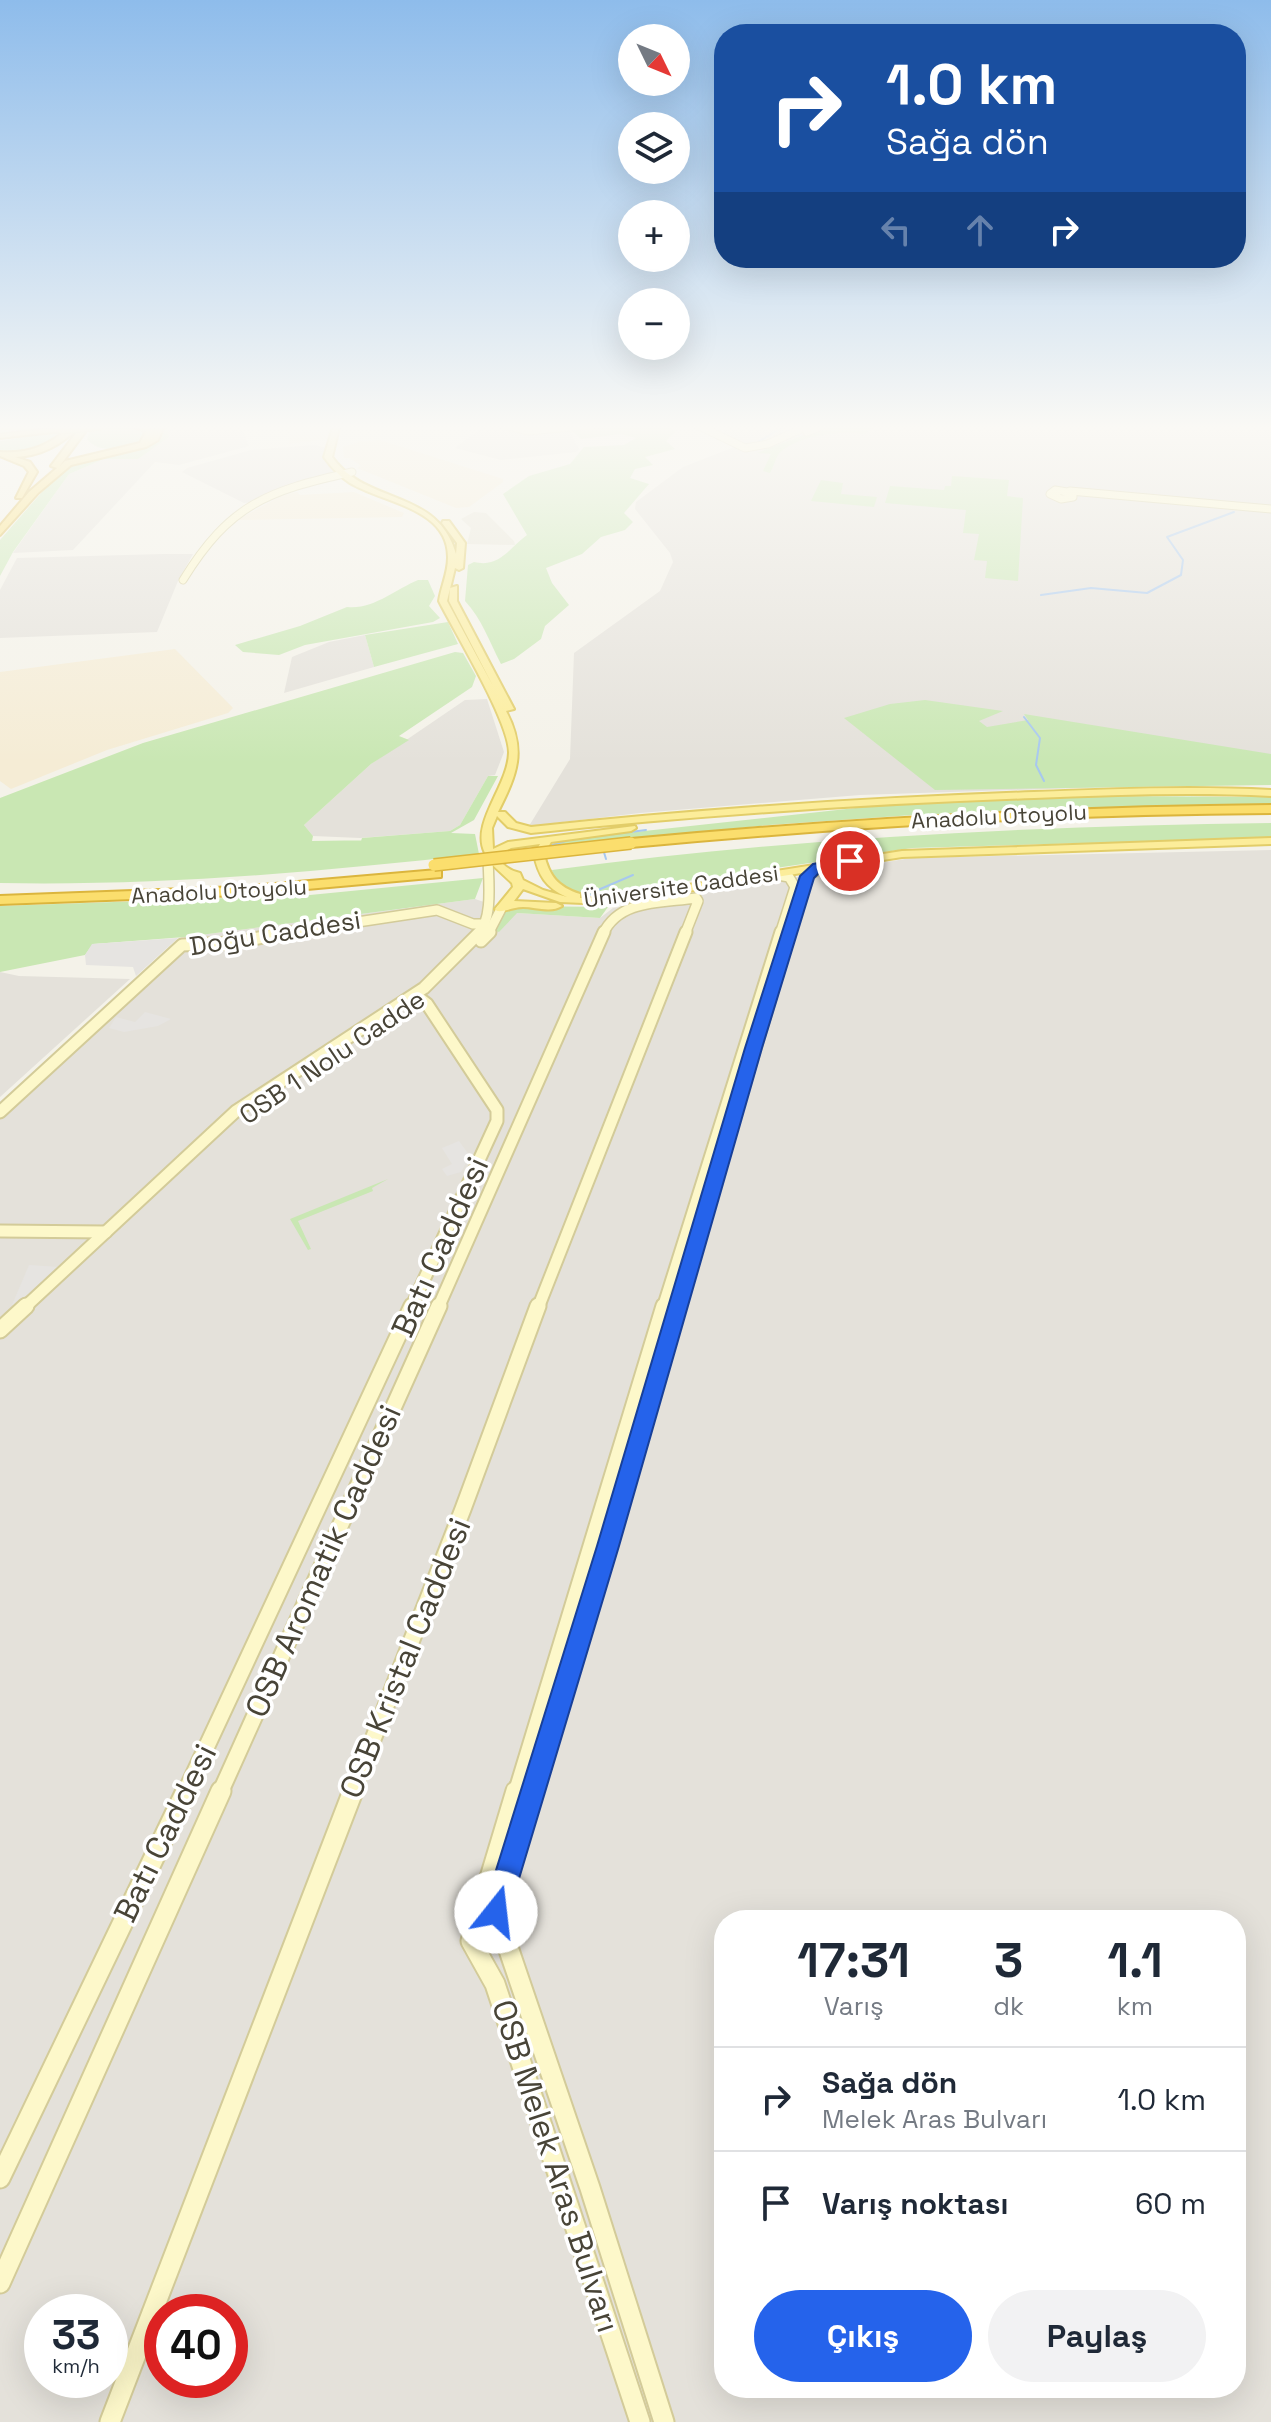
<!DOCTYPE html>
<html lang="tr">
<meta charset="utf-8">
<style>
body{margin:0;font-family:"Space Grotesk",sans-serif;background:#f2f2f3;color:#1f2937;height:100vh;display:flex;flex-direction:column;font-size:30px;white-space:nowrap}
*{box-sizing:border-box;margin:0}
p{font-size:26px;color:#747a83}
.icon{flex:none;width:44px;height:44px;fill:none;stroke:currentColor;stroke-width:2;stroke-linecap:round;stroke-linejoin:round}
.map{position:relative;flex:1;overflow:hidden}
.sheet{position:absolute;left:714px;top:1910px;width:532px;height:488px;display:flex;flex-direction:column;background:#fff;border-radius:32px;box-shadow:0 8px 32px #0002}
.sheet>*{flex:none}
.top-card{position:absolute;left:714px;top:24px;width:532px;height:244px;border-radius:32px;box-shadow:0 8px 32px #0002;background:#1a4fa0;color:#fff;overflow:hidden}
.needle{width:52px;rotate:133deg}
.fabs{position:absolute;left:618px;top:24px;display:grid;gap:16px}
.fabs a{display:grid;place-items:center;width:72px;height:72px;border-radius:50%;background:#fff;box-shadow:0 8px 32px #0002;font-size:40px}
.speed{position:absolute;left:24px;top:2294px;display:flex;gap:16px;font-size:40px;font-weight:700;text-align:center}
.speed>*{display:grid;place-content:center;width:104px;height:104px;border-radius:50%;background:#fff;box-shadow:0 8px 32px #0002;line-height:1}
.speed small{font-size:20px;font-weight:400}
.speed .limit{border:12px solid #d22;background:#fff;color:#111}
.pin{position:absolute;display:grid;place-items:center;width:68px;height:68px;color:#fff;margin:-34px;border:4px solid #fff;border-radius:50%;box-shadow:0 2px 8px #0007}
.me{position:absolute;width:88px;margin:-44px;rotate:16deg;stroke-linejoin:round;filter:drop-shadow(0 0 6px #0008)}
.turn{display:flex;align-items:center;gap:28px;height:168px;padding:0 40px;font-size:36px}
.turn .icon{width:104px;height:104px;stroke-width:2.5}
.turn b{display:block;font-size:56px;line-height:68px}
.lanes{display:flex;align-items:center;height:76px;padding:0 40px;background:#0003;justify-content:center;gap:40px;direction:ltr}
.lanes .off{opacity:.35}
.eta{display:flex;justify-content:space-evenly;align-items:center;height:136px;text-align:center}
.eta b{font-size:48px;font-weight:700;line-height:56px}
.primary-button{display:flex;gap:16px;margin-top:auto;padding:16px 40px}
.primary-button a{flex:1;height:92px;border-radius:48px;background:#2563eb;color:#fff;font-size:32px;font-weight:700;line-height:92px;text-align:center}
.primary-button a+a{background:#f2f2f3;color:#1f2937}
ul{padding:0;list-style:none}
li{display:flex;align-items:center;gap:24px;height:104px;padding:0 40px;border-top:2px solid #e0e1e3}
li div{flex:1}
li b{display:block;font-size:30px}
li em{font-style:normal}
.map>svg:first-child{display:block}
.residential{fill:#e8e5d7}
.commercial{fill:#f5ecd5}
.industrial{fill:#e4e1da;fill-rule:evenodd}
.green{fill:#c9e7b3}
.parking{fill:#e6e4e1}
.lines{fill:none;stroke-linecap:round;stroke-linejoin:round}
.stream{stroke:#a7c8ef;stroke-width:2}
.secondary-far4-casing{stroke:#d3cb99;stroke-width:9}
.secondary-far3-casing{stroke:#d3cb99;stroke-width:12}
.secondary-far2-casing{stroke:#d3cb99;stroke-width:15}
.secondary-far1-casing{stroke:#d3cb99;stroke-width:19}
.secondary-casing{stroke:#d3cb99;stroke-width:23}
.primary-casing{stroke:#e2cd69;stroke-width:4}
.highway-casing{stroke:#dbb53d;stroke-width:4}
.secondary-far4{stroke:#fdf8ca;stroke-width:7}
.secondary-far3{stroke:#fdf8ca;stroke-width:9}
.secondary-far2{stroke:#fdf8ca;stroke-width:11}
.secondary-far1{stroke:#fdf8ca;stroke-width:15}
.secondary{stroke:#fdf8ca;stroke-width:19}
.primary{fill:#fced9a;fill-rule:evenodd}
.highway{fill:#fbde6d;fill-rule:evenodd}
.highway-bridge-far1-casing{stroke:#dbb53d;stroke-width:11;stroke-linecap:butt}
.highway-bridge-casing{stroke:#dbb53d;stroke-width:14;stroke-linecap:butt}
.highway-bridge-far1{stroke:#fbde6d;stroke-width:9}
.highway-bridge{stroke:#fbde6d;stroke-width:11}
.route{fill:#2563eb;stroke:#184099;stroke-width:2}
.labels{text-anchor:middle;stroke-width:7;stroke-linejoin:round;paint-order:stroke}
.far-street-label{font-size:22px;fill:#484437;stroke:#fff}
.street-label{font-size:26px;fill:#484437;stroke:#fff}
.near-street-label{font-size:32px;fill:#484437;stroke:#fff}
</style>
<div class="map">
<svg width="1271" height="2422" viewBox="0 0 1271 2422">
<rect width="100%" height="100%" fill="#f4f2e9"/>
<!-- residential -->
<polygon class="residential" points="474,512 486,513 514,541 515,545 467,544 471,528 461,519"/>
<!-- commercial -->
<g class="commercial">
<polygon points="285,424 333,424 329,439 289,444 290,431 286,430"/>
<polygon points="380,440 503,479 503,482 469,507 456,508 357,468 361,466 350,458 344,458 343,447 361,441"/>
<polygon points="297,492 300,495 354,492 404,513 402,517 237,520 281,496"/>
<polygon points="175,649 233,708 228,713 107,750 11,789 0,781 0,672"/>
</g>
<!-- industrial -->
<g class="industrial">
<polygon points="170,424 240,424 249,446 179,465 155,462 73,550 13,553 69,474 104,459 138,458 169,437 167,425"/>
<polygon points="486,424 509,429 569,430 579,449 576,452 501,460 455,448"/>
<polygon points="724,424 1271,424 1271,785 1198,784 860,795 640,813 529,826 570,759 574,653 660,591 673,562 670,553 635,509 636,502 683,467 742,444 724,435"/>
<polygon points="315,445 327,448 324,459 335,473 255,502 244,503 182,472 187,468 251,450"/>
<polygon points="163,554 193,554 178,581 157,632 0,638 0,590 17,558"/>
<polygon points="365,635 374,667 284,693 292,657 329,642"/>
<polygon points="487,699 504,752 495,775 488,776 460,825 450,831 360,838 313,836 304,825 371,764 465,700"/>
<path d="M1271 850V2422H0V1103L185 937 475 899 517 913 600 918 613 908 911 858ZM724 1920H1236V2388H724ZM42 2312H110V2380H42ZM162 2312H230V2380H162Z"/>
<polygon points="0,972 19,976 130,979 0,1097"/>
</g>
<!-- green -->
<g class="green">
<polygon points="164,424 170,424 167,426 169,437 138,459 104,459 69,474 13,552 0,576 0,540 64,467 78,461 152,443 160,437"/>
<path d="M635 424H674L670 427 676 431 666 441 675 449 645 457 653 465 635 469 630 478 649 484 624 513 633 522 625 530 601 537 582 554 546 568 552 583 569 605 545 626 541 639 514 659 501 664C489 641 482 619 465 601L468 565 474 562C500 568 508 549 527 535L503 494 529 476 570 464 584 447 624 445 636 438 621 434 581 439 573 431Z"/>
<path d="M832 424H887L875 426 864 434C842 430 793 436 778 455 775 460 773 468 770 473L763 471 771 454 757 453Z"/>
<path d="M128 425 146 430V438C130 448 100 456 87 439L91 427Z"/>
<path d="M66 430C50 451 24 453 0 452V441Z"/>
<polygon points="952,476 1009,480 1007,496 1023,498 1018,581 985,578 987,561 974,560 979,534 963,533 966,510 885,503 890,486 944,490 945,486 951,486"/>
<polygon points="821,480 843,483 841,494 877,497 874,507 811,501"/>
<path d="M418 580H428L435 596 429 606 440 618 433 622 305 645 279 655 243 652 235 645 300 626 347 607C373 610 396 589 418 580Z"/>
<polygon points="448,622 458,644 374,667 365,635"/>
<path d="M455 652 463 653 476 676 472 687 399 736 409 740 371 764 304 825 313 836 312 841 379 840 361 841 362 838 450 831 460 825 488 776H498L474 820 451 833 475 834 479 854C320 872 160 886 0 883V798L143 743Z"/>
<polygon points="925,700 1003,711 979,721 987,727 1028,720 1024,714 1271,754 1271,785 935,790 844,718 890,704"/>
<polygon points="1104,796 1271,797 1271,804 913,815 769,825 548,848 556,842 580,838 892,804"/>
<path d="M1271 823V838L912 848 591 895C574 893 556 889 552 870 790 838 1031 826 1271 823Z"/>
<polygon points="483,878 475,899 185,937 93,944 85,955 0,972 0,906 310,895"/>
<polygon points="515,906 608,907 600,918 517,913 499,932 496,931 504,911"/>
<polygon points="388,1179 372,1188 373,1191 298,1221 311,1249 308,1250 290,1219"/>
</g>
<!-- parking -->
<g class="parking">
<polygon points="178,938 136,976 133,967 86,965 85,955 92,944"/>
<polygon points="145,1012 171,1019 158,1026 124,1032 109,1028 116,1017 135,1022"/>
<polygon points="459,1141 470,1156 461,1172 447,1176 442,1169 452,1164 442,1148"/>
<polygon points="29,1265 59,1267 18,1306 12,1305"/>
</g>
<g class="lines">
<!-- stream -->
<g class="stream">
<polyline points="758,442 788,424"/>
<polyline points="1041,595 1091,588 1147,593 1181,575 1183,560 1167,537 1234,512"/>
<polyline points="1024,717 1040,738 1036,765 1044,781"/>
<polyline points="549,846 569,840 646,830"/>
<polyline points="603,849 606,859"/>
<polyline points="585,891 598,890 633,875"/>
<polyline points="579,894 597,895"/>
</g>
<!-- secondary-far4 casing -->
<g class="secondary-far4-casing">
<g id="secondary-far4">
<polyline points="501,424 528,431 603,424"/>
<polyline points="695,424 745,448 768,444 812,424"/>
<polyline points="807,432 826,424"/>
<polygon points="1055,490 1073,493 1073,497 1061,499 1050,494"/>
<polyline points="1070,491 1271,509"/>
<path d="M183 580C230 504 267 491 352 472"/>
</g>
</g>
<!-- secondary-far3 casing -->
<g class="secondary-far3-casing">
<g id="secondary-far3">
<polyline points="772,874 789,877 795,887 780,934"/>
<polyline points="278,934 437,910 473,924 485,924"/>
<path d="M478 934C494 918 488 877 488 856"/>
<polyline points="488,934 501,909"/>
<path d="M603 934C619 899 662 903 696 898L698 901 685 934"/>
<polyline points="789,934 808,876 826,865"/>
</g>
</g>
<!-- secondary-far2 casing -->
<g class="secondary-far2-casing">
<g id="secondary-far2">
<polyline points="481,941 490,932"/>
<polyline points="0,1112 182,945 233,943 288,932"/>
<polyline points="0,1231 106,1232"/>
<polyline points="24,1308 236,1111 424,988 480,932"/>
<polyline points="411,1308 497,1121 497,1110 427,1004 418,997"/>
<polyline points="438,1308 604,932"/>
<polyline points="538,1308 686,932"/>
<polyline points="663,1308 781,932"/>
<polyline points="677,1308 790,932"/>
</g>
</g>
<!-- secondary-far1 casing -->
<g class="secondary-far1-casing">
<g id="secondary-far1">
<polyline points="0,1330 26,1306"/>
<polyline points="185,1793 412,1306"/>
<polyline points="220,1793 439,1306"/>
<polyline points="352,1793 463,1509 538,1306"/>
<polyline points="516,1793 664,1306"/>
<polyline points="532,1793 678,1306"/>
</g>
</g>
<!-- secondary casing -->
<g class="secondary-casing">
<g id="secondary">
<polyline points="516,1791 471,1941 495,1984 640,2422"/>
<polyline points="533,1791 496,1912 590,2188 664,2422"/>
<polyline points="0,2178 186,1791"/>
<polyline points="0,2283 221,1791"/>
<polyline points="110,2422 353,1791"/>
</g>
</g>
<!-- primary casing -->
<g class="primary-casing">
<g id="primary">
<polygon points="49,424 70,424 0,433 0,429"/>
<path d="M334 424H340L332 457C367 506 437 488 456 554L457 543 442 523 443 521H449L465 543 463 568 459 570 455 568 447 601 493 686 449 601 450 588 457 586V601L514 709 506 711C527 751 517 774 498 812H505L516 823 531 827C699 809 866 798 1034 792 1113 789 1192 786 1271 790V796C1192 792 1113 795 1034 798 866 804 698 815 531 833L508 827 497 816 492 828 493 849 508 842 635 826 636 828 631 831 551 842 544 854C549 876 558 887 580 894V898H606L902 851 1271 838V844L902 857 606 904 560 902 523 889 514 901 556 903 562 906C551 913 535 907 523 907 513 907 506 912 497 911L495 909 513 887 512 883 483 856 485 853C470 824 508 786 509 753 510 723 455 633 439 601 441 587 448 573 448 558 449 508 383 503 350 483 339 476 332 468 324 457ZM540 844 534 854C538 875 546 888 567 897L543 890 523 880 520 873C510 871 502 865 497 856L511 848Z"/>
</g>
</g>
<!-- highway casing -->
<g class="highway-casing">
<g id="highway">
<path d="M74 424 81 425C63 444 42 456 15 457L30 462 37 472 22 498H16L29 472 24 466 0 456V452C31 454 51 444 74 424Z"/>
<polygon points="83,424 91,424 59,467 65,461 140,443 146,431 125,424 153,428 154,431 157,424 165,424 158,440 146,447 71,465 38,493 0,535 0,526 29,492 57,468 51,466"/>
<polygon points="98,424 119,424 101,427"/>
<polygon points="65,427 62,431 0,438 0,434"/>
<path d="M1271 805V813C1057 814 844 827 631 847L625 843 631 839C844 819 1057 807 1271 805Z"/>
<polygon points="437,870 441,871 441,877 239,895 0,904 0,896 239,887"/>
</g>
</g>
<!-- secondary-far4 -->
<use href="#secondary-far4" class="secondary-far4"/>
<!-- secondary-far3 -->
<use href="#secondary-far3" class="secondary-far3"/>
<!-- secondary-far2 -->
<use href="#secondary-far2" class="secondary-far2"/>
<!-- secondary-far1 -->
<use href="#secondary-far1" class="secondary-far1"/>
<!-- secondary -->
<use href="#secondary" class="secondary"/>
<!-- primary -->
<use href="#primary" class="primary"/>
<!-- highway -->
<use href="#highway" class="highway"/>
<!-- highway-bridge-far1 casing -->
<g class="highway-bridge-far1-casing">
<polyline id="highway-bridge-far1" points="62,429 101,425"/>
</g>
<!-- highway-bridge casing -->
<g class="highway-bridge-casing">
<polyline id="highway-bridge" points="434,865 631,843"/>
</g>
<!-- highway-bridge-far1 -->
<use href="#highway-bridge-far1" class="highway-bridge-far1"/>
<!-- highway-bridge -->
<use href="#highway-bridge" class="highway-bridge"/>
</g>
<!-- sky -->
<linearGradient id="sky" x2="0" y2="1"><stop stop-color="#8ebceb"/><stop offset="0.56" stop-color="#faf9f5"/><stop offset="1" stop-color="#faf9f5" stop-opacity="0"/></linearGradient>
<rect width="1271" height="763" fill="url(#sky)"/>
<!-- route -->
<polygon class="route" points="850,857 857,861 855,864 822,870 814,878 762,1048 619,1546 509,1912 505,1921 496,1925 487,1921 483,1912 597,1546 745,1048 800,876 813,864"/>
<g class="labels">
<!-- far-street labels -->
<g class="far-street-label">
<text transform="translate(999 816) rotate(-3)" y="8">Anadolu Otoyolu</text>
<text transform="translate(681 886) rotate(-8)" y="8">Üniversite Caddesi</text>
<text transform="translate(219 891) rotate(-3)" y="8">Anadolu Otoyolu</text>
</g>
<!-- street labels -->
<g class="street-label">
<text transform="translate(275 933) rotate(-9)" y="9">Doğu Caddesi</text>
<text transform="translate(332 1057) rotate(-34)" y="9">OSB 1 Nolu Cadde</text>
</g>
<!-- near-street labels -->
<g class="near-street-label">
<text transform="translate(440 1247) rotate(-66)" y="11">Batı Caddesi</text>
<text transform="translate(323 1561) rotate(-66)" y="11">OSB Aromatik Caddesi</text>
<text transform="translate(405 1658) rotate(-68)" y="11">OSB Kristal Caddesi</text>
<text transform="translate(165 1833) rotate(-64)" y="11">Batı Caddesi</text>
<text transform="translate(556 2166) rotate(72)" y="11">OSB Melek Aras Bulvarı</text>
</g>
</g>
</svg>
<div class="fabs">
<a><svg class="needle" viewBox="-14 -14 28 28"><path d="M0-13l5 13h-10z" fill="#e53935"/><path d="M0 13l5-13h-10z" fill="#747a83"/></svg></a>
<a><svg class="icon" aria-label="layers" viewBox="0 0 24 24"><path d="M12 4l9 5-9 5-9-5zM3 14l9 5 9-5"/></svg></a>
<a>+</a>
<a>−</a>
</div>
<div class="speed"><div>33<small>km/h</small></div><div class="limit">40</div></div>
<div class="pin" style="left:850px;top:861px;background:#d93025"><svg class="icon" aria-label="arrive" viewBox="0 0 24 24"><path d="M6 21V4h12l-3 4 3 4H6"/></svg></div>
<svg class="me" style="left:496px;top:1912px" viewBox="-20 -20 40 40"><circle r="19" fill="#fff"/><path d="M0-13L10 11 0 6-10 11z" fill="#2563eb"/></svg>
<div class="top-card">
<div class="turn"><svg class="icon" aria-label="right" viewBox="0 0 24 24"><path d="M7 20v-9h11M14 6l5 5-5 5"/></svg><div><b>1.0 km</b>Sağa dön</div></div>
<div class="lanes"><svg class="icon off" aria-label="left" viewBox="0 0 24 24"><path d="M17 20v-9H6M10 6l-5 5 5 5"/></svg><svg class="icon off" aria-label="ahead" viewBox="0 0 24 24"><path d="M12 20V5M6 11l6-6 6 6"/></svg><svg class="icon" aria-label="right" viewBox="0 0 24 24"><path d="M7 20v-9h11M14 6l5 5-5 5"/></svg></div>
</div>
<section class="sheet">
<div class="eta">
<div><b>17:31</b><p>Varış</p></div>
<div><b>3</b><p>dk</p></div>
<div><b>1.1</b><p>km</p></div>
</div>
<ul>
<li><svg class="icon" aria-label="right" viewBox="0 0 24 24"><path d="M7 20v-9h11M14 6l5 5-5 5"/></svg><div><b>Sağa dön</b><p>Melek Aras Bulvarı</p></div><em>1.0 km</em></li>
<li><svg class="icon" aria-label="arrive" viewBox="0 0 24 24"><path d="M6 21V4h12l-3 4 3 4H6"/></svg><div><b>Varış noktası</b></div><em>60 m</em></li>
</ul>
<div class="primary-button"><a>Çıkış</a><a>Paylaş</a></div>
</section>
</div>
